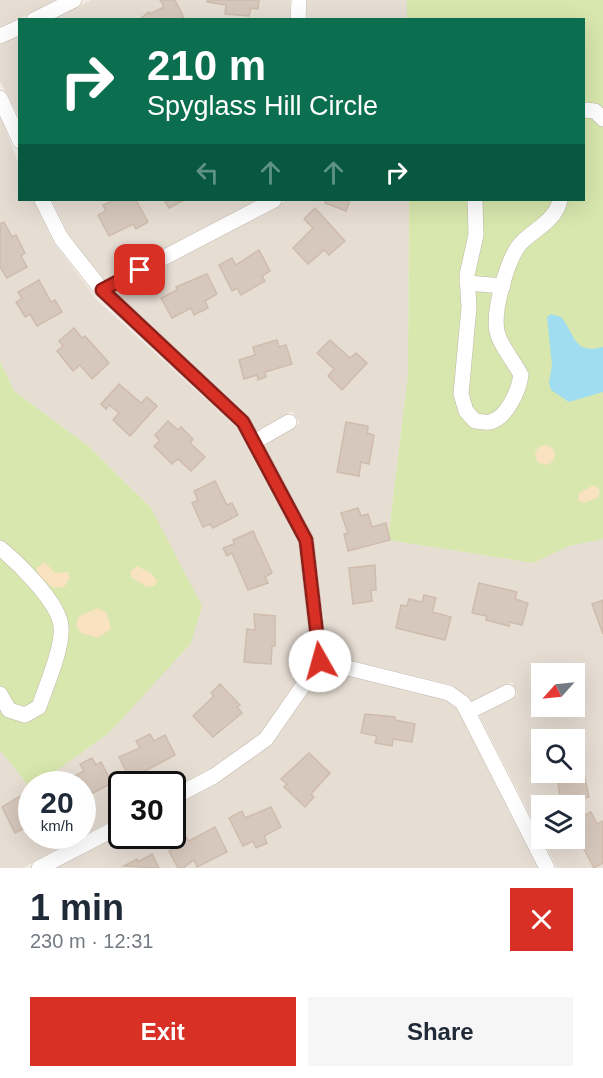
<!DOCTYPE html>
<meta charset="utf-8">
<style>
body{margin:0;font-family:Arial,sans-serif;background:#f6f6f7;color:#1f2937;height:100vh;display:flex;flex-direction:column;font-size:22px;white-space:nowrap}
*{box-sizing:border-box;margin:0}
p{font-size:20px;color:#747a83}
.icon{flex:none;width:33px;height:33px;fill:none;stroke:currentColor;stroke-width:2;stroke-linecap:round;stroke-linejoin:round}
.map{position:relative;height:868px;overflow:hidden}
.details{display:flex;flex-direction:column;background:#fff;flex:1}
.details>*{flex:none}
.banner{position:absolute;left:18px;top:18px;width:567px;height:183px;border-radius:0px;box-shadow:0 6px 24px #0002;background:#0b6e4f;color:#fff;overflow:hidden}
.needle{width:39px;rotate:243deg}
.buttons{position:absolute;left:531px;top:663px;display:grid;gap:12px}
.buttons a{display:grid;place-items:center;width:54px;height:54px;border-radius:0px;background:#fff;box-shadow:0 6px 24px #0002;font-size:30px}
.speed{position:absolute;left:18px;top:771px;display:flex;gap:12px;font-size:30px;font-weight:700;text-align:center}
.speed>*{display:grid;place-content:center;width:78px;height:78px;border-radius:50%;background:#fff;box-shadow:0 6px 24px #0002;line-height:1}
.speed small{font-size:15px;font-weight:400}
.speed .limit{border:3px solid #111;border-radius:9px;background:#fff;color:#111}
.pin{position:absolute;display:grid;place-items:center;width:51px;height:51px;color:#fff;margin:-26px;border-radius:12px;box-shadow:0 3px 9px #0006}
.me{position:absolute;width:66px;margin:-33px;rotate:353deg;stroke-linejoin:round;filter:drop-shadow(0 0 4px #0008)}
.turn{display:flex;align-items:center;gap:21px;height:126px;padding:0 30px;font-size:27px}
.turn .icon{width:78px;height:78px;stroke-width:2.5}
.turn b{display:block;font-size:42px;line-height:51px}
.lanes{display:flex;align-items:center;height:57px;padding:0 30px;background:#0003;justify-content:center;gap:30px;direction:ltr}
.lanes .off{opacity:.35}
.round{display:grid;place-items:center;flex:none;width:63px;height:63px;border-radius:0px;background:#f6f6f7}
.head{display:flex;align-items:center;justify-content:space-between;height:102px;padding:0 30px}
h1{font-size:36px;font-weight:700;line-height:45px}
.cta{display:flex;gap:12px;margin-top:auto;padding:12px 30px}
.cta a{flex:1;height:69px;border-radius:0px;background:#d93025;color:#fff;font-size:24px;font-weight:700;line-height:69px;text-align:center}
.cta a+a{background:#f6f6f7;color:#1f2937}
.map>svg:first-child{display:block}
.residential{fill:#e6ddd3;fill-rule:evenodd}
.green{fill:#d7e7ad}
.sand{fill:#f8e2bf}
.water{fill:#a0ddf0}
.building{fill:#d7c8bd;stroke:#cfbcad;stroke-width:1.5}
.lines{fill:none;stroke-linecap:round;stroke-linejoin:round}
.minor-casing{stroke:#c1b5aa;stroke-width:16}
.minor{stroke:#fff;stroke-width:15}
.route-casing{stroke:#8d1f18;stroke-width:15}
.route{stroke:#d93025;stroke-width:10}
</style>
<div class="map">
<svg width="603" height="868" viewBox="0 0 603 868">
<rect width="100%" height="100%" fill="#f2ece5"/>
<!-- residential -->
<g class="residential">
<polygon points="0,0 57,0 0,28"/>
<polygon points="92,0 290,0 290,19 51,20"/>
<rect x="307" y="0" width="100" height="19"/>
<polygon points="19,35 19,117 0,81 0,44"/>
<polygon points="0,115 19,165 20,200 33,200 54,243 98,301 236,427 298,543 312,660 260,734 210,770 173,790 172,784 122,784 121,816 23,868 0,868 0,750 31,789 32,836 82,836 82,784 38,784 109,733 88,446 14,391 0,361"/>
<polygon points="52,200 258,200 104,280 68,234"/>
<path d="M287 200H409L408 374 388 540 533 563 569 546 603 539V868H557L542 838H574V806H542V838L479 715 518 695 512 682 472 702 452 685 328 655 314 539 264 445 300 423 292 411 257 432 249 416 115 292ZM542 674H574V706H542ZM542 740H574V772H542Z"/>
<polygon points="324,670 445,700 457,709 538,868 55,868 121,833 122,836 172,836 173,806 217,783 272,743"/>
</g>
<!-- green -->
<g class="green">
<polygon points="407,0 603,0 603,539 569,546 533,563 388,540 408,374 409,200 584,200 584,20 407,19"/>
<polygon points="0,361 14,391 88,446 151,508 202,606 191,643 109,733 38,784 32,784 31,789 0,750"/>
</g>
<!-- sand -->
<g class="sand">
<circle cx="545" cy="455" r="10"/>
<polygon points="594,485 600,490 598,498 584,503 578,501 579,493"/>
<polygon points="45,562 55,573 68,572 70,578 64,587 53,588 39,575 36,568"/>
<polygon points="137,566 151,573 157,581 154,586 146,587 131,577 131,571"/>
<polygon points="97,608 107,613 111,629 98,638 81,633 76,626 78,617"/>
</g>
<!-- water -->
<path class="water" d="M551 314 561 317C576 335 573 355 603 347V392L569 402 551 390 549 383 552 365 547 317Z"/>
<!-- building -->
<g class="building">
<polygon points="160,0 175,0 185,20 139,20 149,12 150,14 164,7"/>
<polygon points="208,0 259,0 258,9 251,8 249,16 225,14 226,5 207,2"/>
<polygon points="114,200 136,200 148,222 136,229 133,224 109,236 98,215 106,211 103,205"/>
<polygon points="164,200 184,200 169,208"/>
<polygon points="326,200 350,200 346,211 325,203"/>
<polygon points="315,208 345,241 329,255 324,250 308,264 293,248 313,228 304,219"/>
<polygon points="4,222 12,237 16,235 25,253 21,256 27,267 7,278 0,267 0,224"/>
<polygon points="259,250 270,271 262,276 265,281 241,295 237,288 232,291 219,265 232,258 236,265"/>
<polygon points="207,274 217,294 205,301 208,308 194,315 191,308 172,318 161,298 177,290 176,287"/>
<polygon points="39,280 51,302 55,300 62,312 37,326 30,314 25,317 16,302 22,299 18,292"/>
<polygon points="74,328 82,338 85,336 109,363 92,379 80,365 73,371 57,351 63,346 59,341"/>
<polygon points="277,340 279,347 286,345 292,364 265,372 266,377 258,380 257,375 244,379 239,360 255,355 253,347"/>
<polygon points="330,340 350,358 356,353 367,363 342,390 328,376 334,369 317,353"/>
<polygon points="119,384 141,403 147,397 157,406 130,436 113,420 119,413 109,405 106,409 101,404"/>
<polygon points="168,421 178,430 181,427 193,439 190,443 205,457 191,471 178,459 172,464 154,446 160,441 155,435"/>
<polygon points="346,422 368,426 367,433 374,435 369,464 361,462 359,476 337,472"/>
<polygon points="215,481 227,505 232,503 238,515 213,528 210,524 203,527 192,503 198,500 194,491"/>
<polygon points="358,508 361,516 368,514 372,527 386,523 390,540 348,551 344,534 348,533 341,513"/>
<polygon points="253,531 272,573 265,577 268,583 248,590 232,553 227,556 223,548 234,544 233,540"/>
<polygon points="375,565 376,590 371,590 372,601 353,604 349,568"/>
<polygon points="479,583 517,592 515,599 528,603 522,625 510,622 509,626 486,620 487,616 472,613"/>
<polygon points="424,595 436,598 432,612 451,617 445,640 396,628 401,605 407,606 409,599 422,602"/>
<polygon points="603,600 603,634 592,604"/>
<polygon points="254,614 275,616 275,646 272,646 271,664 244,662 247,629 255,630"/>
<polygon points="220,684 240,705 237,707 242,713 213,737 193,716 214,696 211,693"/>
<polygon points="365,714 395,717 395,720 415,724 412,742 393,739 392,746 375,743 377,736 361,733"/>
<polygon points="150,734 154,741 165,735 175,755 130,779 119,757 140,748 136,741"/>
<polygon points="309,753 330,773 311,794 314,797 305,807 284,787 287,784 281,779"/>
<polygon points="92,758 96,765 101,762 112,783 89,795 91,799 82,804 82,784 69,784 67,780 84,771 80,764"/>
<polygon points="582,765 589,797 561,803 557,776 552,777 551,772 574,772 574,767"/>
<polygon points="32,789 32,824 15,833 2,807"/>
<polygon points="271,807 281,827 264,836 267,843 256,848 253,841 243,846 229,818 242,811 245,818"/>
<polygon points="591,812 597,824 603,821 603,863 594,868 574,830 574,821"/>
<polygon points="215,827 227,852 197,867 194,860 183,868 178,868 169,851 181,845 179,841 186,837 189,841"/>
<polygon points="152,854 159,868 124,866 137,859 138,862"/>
</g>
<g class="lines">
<!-- minor casing -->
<g class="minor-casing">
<g id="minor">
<polyline points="34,20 74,0"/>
<polyline points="298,20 299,0"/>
<polyline points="0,36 20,27"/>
<polyline points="0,98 20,141"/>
<polyline points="584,110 595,111 603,119"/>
<polyline points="42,200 61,238 102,290 243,422 306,540 320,661 266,739 214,776 172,798"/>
<path d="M475 200 476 235 467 275 469 307 461 394 466 411 475 421C479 421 486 423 490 422 507 418 519 390 521 375 514 361 503 350 498 335 491 315 507 259 521 243 535 229 556 220 560 200"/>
<polyline points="467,283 503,286"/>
<polyline points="102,290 274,200"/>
<polyline points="254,442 289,422"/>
<path d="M0 548C17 562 60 603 61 627 63 648 46 686 39 707L25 715 9 710 0 694"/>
<polyline points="320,661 449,693 463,703 547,868"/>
<polyline points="468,712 508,692"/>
<polyline points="39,868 122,825"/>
</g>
</g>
<!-- minor -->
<use href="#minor" class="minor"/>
</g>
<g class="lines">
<!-- route casing -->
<g class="route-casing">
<polyline id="route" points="140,270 102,290 243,422 306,540 320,661"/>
</g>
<!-- route -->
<use href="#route" class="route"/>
</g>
</svg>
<div class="buttons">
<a><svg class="needle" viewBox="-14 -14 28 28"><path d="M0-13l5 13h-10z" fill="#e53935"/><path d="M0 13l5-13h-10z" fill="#747a83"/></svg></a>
<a><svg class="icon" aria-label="search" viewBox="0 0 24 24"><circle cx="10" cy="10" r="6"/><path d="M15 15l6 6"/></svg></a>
<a><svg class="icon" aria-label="layers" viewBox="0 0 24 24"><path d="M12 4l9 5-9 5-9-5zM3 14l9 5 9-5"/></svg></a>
</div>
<div class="speed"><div>20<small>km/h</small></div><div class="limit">30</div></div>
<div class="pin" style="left:140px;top:270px;background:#d93025"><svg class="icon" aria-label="arrive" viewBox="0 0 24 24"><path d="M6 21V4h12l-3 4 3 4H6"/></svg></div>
<svg class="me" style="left:320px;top:661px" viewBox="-20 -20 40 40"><circle r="19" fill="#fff"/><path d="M0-13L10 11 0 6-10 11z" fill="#d93025"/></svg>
<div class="banner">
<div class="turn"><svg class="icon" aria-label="right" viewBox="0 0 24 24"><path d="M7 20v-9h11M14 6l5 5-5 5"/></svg><div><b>210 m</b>Spyglass Hill Circle</div></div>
<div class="lanes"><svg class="icon off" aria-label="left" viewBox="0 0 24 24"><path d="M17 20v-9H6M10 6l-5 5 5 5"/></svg><svg class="icon off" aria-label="ahead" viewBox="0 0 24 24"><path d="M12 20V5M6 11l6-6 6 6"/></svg><svg class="icon off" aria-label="ahead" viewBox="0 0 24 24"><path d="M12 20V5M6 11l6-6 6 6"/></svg><svg class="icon" aria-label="right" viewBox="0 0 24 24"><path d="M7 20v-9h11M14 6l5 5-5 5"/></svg></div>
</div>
</div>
<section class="details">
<div class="head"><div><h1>1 min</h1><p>230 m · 12:31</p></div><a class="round" style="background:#d93025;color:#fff"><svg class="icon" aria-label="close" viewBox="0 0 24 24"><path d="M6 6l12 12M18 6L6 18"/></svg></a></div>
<div class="cta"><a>Exit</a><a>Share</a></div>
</section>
